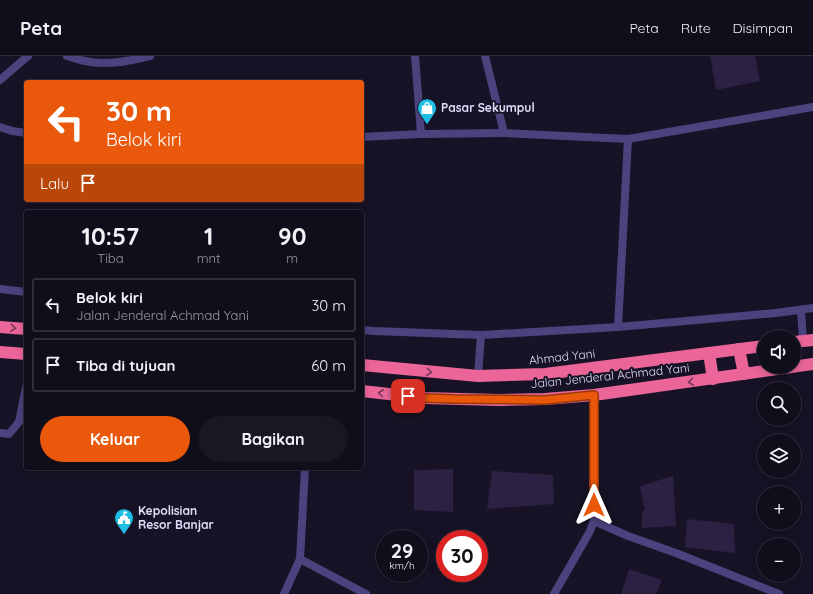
<!DOCTYPE html>
<html lang="id">
<meta charset="utf-8">
<style>
body{margin:0;font-family:Quicksand,sans-serif;background:#1a1725;color:#f1f3f6;height:100vh;display:flex;flex-direction:column;font-size:15px;white-space:nowrap}
*{box-sizing:border-box;margin:0}
p{font-size:13px;color:#9c9ca3}
.icon{flex:none;width:22px;height:22px;fill:none;stroke:currentColor;stroke-width:2;stroke-linecap:round;stroke-linejoin:round}
.map{position:relative;flex:1;overflow:hidden}
.drawer{position:absolute;left:24px;top:154px;width:340px;height:260px;display:flex;flex-direction:column;background:#110e1c;border-radius:4px;box-shadow:0 2px 10px #0003,0 0 0 1px #302e3b}
.drawer>*{flex:none}
.top-card{position:absolute;left:24px;top:24px;width:340px;height:122px;border-radius:4px;box-shadow:0 2px 10px #0003,0 0 0 1px #302e3b;background:#ea580c;color:#fff;overflow:hidden}
.tools{position:absolute;left:757px;top:274px;display:grid;gap:8px}
.tools a{display:grid;place-items:center;width:44px;height:44px;border-radius:50%;background:#110e1c;box-shadow:0 2px 10px #0003,0 0 0 1px #302e3b;font-size:20px}
.speed{position:absolute;left:376px;top:474px;display:flex;gap:8px;font-size:20px;font-weight:700;text-align:center}
.speed>*{display:grid;place-content:center;width:52px;height:52px;border-radius:50%;background:#110e1c;box-shadow:0 2px 10px #0003,0 0 0 1px #302e3b;line-height:1}
.speed small{font-size:10px;font-weight:400}
.speed .limit{border:6px solid #d22;background:#fff;color:#111}
.pin{position:absolute;display:grid;place-items:center;width:34px;height:34px;color:#fff;margin:-17px;border-radius:8px;box-shadow:0 2px 6px #0006}
.me{position:absolute;width:44px;margin:-22px;rotate:0deg;stroke-linejoin:round;filter:drop-shadow(0 0 3px #0008)}
.turn{display:flex;align-items:center;gap:14px;height:84px;padding:0 16px;font-size:18px}
.turn .icon{width:52px;height:52px;stroke-width:2.5}
.turn b{display:block;font-size:28px;line-height:34px}
.then{display:flex;align-items:center;height:38px;padding:0 16px;background:#0003;gap:8px;font-size:15px}
.eta{display:flex;justify-content:space-evenly;align-items:center;height:68px;text-align:center}
.eta b{font-size:24px;font-weight:800;line-height:28px}
.button{display:flex;gap:8px;margin-top:auto;padding:8px 16px}
.button a{flex:1;height:46px;border-radius:24px;background:#ea580c;color:#fff;font-size:16px;font-weight:800;line-height:46px;text-align:center}
.button a+a{background:#1a1725;color:#f1f3f6}
ul{padding:0;list-style:none}
li{display:flex;align-items:center;gap:12px;height:54px;margin:0 8px 6px;padding:0 8px;border:2px solid #302e3b;border-radius:4px}
li div{flex:1}
li b{display:block;font-size:15px}
li em{font-style:normal}
header{display:flex;align-items:center;gap:24px;box-sizing:border-box;height:56px;padding:0 20px;background:#110e1c;border-bottom:1px solid #302e3b}
header strong{font-size:19px}
nav{display:flex;gap:22px;margin-inline-start:auto;font-size:14px}
.map>svg:first-child{display:block}
.building{fill:#2b2143}
.lines{fill:none;stroke-linecap:round;stroke-linejoin:round}
.lane{stroke:#4b437e;stroke-width:8}
.street{stroke:#4b437e;stroke-width:8}
.highway{stroke:#eb6599;stroke-width:12}
.oneway{stroke:#763759}
.route-casing{stroke:#983908;stroke-width:10}
.route{stroke:#ea580c;stroke-width:7}
.labels{text-anchor:middle;stroke-width:4;stroke-linejoin:round;paint-order:stroke}
.poi-label{font-size:12px;font-weight:bold;fill:#e1dbfa;stroke:#171225;text-anchor:start}
.street-label{font-size:12px;fill:#e1dbfa;stroke:#171225}
</style>
<header>
<strong>Peta</strong>
<nav><a>Peta</a><a>Rute</a><a>Disimpan</a></nav>
</header>
<div class="map">
<svg width="813" height="538" viewBox="0 0 813 538">
<rect width="100%" height="100%" fill="#171225"/>
<!-- building -->
<g class="building">
<polygon points="710,0 755,0 760,25 716,34"/>
<polygon points="453,413 453,456 414,454 414,414"/>
<polygon points="492,415 553,419 554,448 487,453"/>
<polygon points="673,420 676,470 642,472 642,455 645,454 640,430"/>
<polygon points="687,463 734,468 735,497 685,491"/>
<polygon points="629,513 662,524 656,538 621,538"/>
</g>
<g class="lines">
<!-- lane -->
<g class="lane">
<path d="M67 0C73 2 79 4 85 5 106 10 129 5 150 0"/>
<polyline points="415,0 421,78"/>
<polyline points="0,24 28,0"/>
<polyline points="0,71 12,75 26,77"/>
<polyline points="362,81 421,78 504,77"/>
<polyline points="0,233 26,236"/>
<polyline points="801,254 803,285"/>
<polyline points="362,274 374,275 481,279 618,271 776,257 813,252"/>
<polyline points="478,320 481,279"/>
<polyline points="0,377 9,378 19,366 26,331"/>
</g>
<!-- street -->
<g class="street">
<polyline points="485,0 504,77 628,83 813,51"/>
<polyline points="618,271 628,83"/>
<polyline points="594,465 594,339"/>
<polyline points="300,503 366,538"/>
<polyline points="284,538 300,503 305,412"/>
<polyline points="554,538 589,477 594,465 628,480 676,497 779,538"/>
</g>
<!-- highway -->
<g class="highway">
<polyline points="0,271 26,273"/>
<polyline points="794,286 813,284"/>
<polyline points="739,293 744,318"/>
<polyline points="0,296 26,298"/>
<polyline points="709,297 713,323"/>
<polyline points="362,309 478,320 545,318 764,290"/>
<polyline points="362,335 424,342 499,344 545,343 594,339 813,308"/>
</g>
</g>
<!-- one-way arrows -->
<defs><path id="oneway-chevron" d="M-2-3.5L2.5 0L-2 3.5" fill="none" stroke-width="1.6" stroke-linecap="round" stroke-linejoin="round"/></defs>
<g class="oneway">
<use href="#oneway-chevron" transform="translate(13 272) rotate(5)"/>
<use href="#oneway-chevron" transform="translate(429 316) rotate(5)"/>
<use href="#oneway-chevron" transform="translate(691 326) rotate(172)"/>
<use href="#oneway-chevron" transform="translate(381 337) rotate(-173)"/>
</g>
<g class="lines">
<!-- route casing -->
<g class="route-casing">
<polyline id="route" points="408,340 424,342 454,343 545,344 594,339 594,449"/>
</g>
<!-- route -->
<use href="#route" class="route"/>
</g>
<!-- icons -->
<defs>
<g id="shop-pin" transform="scale(1)"><path d="M0 17L-7.5 6A9.5 9.5 0 1 1 7.5 6Z" fill="#1fbde2" stroke="#171225"/><path d="M-5-2.5h2.3a2.7 3.5 0 0 1 5.4 0H5L5.5 6h-11ZM-1.5-2.5h3a1.5 2.3 0 0 0-3 0Z" fill="#fff"/></g>
<g id="civic-pin" transform="scale(1)"><path d="M0 17L-7.5 6A9.5 9.5 0 1 1 7.5 6Z" fill="#1fbde2" stroke="#171225"/><path d="M-.6-6.5H3V-4.5H.6V-3L4-1V1h2V6H-6V1h2V-1L-.6-3ZM-1.2 2.5V6h2.4V2.5Z" fill="#fff"/></g>
</defs>
<g fill-rule="evenodd">
<use href="#shop-pin" x="427" y="52"/>
<use href="#civic-pin" x="124" y="462"/>
</g>
<g class="labels">
<!-- poi labels -->
<g class="poi-label">
<text x="441" y="56">Pasar Sekumpul</text>
<text x="138" y="459">Kepolisian<tspan x="138" dy="14">Resor Banjar</tspan></text>
</g>
<!-- street labels -->
<g class="street-label">
<text transform="translate(562 301) rotate(-6)" y="4">Ahmad Yani</text>
<text transform="translate(610 320) rotate(-6)" y="4">Jalan Jenderal Achmad Yani</text>
</g>
</g>
</svg>
<div class="tools">
<a><svg class="icon" aria-label="sound" viewBox="0 0 24 24"><path d="M4 9h4l5-4v14l-5-4H4zM17 9q2 3 0 6"/></svg></a>
<a><svg class="icon" aria-label="search" viewBox="0 0 24 24"><circle cx="10" cy="10" r="6"/><path d="M15 15l6 6"/></svg></a>
<a><svg class="icon" aria-label="layers" viewBox="0 0 24 24"><path d="M12 4l9 5-9 5-9-5zM3 14l9 5 9-5"/></svg></a>
<a>+</a>
<a>−</a>
</div>
<div class="speed"><div>29<small>km/h</small></div><div class="limit">30</div></div>
<div class="pin" style="left:408px;top:340px;background:#d93025"><svg class="icon" aria-label="arrive" viewBox="0 0 24 24"><path d="M6 21V4h12l-3 4 3 4H6"/></svg></div>
<svg class="me" style="left:594px;top:449px" viewBox="-20 -20 40 40"><path d="M0-17L14 15 0 8-14 15z" fill="#ea580c" stroke="#fff" stroke-width="4"/></svg>
<div class="top-card">
<div class="turn"><svg class="icon" aria-label="left" viewBox="0 0 24 24"><path d="M17 20v-9H6M10 6l-5 5 5 5"/></svg><div><b>30 m</b>Belok kiri</div></div>
<div class="then">Lalu<svg class="icon" aria-label="arrive" viewBox="0 0 24 24"><path d="M6 21V4h12l-3 4 3 4H6"/></svg></div>
</div>
<section class="drawer">
<div class="eta">
<div><b>10:57</b><p>Tiba</p></div>
<div><b>1</b><p>mnt</p></div>
<div><b>90</b><p>m</p></div>
</div>
<ul>
<li><svg class="icon" aria-label="left" viewBox="0 0 24 24"><path d="M17 20v-9H6M10 6l-5 5 5 5"/></svg><div><b>Belok kiri</b><p>Jalan Jenderal Achmad Yani</p></div><em>30 m</em></li>
<li><svg class="icon" aria-label="arrive" viewBox="0 0 24 24"><path d="M6 21V4h12l-3 4 3 4H6"/></svg><div><b>Tiba di tujuan</b></div><em>60 m</em></li>
</ul>
<div class="button"><a>Keluar</a><a>Bagikan</a></div>
</section>
</div>
